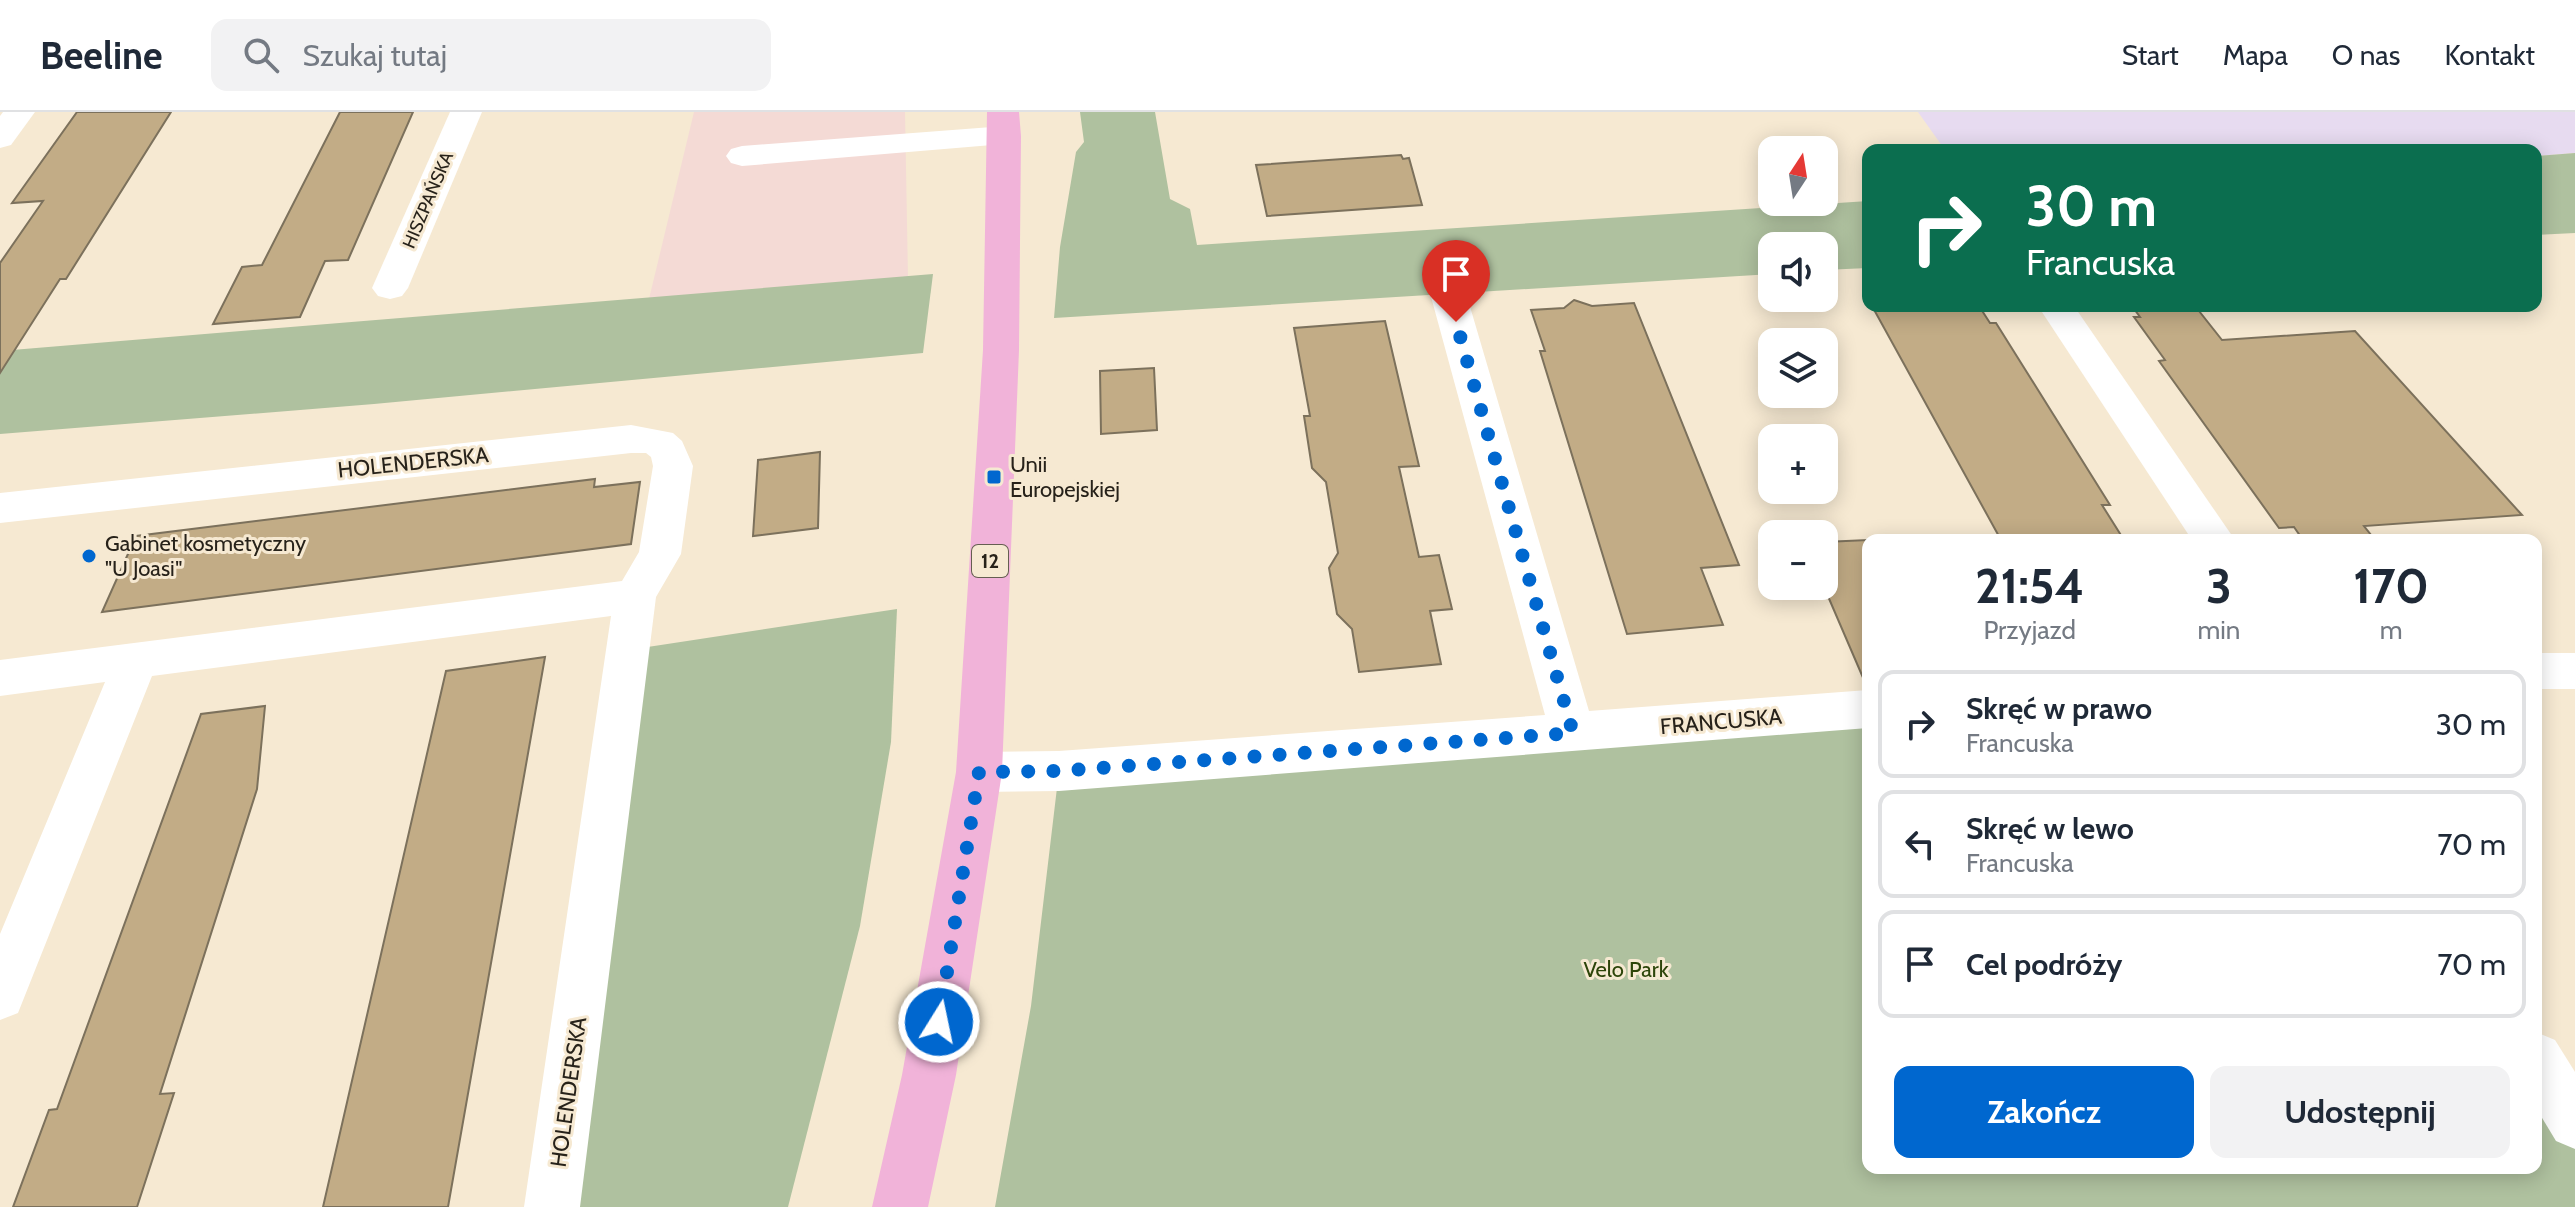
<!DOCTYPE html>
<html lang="pl">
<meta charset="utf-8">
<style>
body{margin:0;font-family:Cabin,sans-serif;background:#f2f2f3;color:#1f2937;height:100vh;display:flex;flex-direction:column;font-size:30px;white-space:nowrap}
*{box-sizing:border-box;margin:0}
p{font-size:26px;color:#747a83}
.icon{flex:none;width:44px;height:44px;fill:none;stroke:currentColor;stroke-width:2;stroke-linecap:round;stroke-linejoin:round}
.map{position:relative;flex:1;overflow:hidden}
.panel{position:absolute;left:1862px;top:422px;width:680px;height:640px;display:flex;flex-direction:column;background:#fff;border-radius:16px;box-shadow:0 4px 20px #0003}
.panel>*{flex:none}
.top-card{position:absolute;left:1862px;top:32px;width:680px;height:168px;border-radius:16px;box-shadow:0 4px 20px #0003;background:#0b6e4f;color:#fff;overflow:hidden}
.needle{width:52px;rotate:12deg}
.tools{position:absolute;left:1758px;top:24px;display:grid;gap:16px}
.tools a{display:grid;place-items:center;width:80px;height:80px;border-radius:16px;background:#fff;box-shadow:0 4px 20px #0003;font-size:40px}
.pin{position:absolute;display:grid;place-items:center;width:68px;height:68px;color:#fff;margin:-82px -34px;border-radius:50% 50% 50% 0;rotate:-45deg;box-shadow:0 0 8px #0007}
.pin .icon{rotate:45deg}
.me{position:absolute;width:88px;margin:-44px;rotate:10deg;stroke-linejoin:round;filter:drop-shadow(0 0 6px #0008)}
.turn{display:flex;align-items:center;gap:28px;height:168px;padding:0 32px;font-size:36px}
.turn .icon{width:104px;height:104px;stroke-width:2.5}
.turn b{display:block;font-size:56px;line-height:68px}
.eta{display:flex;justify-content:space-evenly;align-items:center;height:136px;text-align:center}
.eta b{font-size:48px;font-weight:700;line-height:56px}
.button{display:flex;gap:16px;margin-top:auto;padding:16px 32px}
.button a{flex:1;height:92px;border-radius:16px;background:#0067cf;color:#fff;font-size:32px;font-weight:700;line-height:92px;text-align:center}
.button a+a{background:#f2f2f3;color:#1f2937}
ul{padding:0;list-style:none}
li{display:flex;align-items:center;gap:24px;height:108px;margin:0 16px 12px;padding:0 16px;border:4px solid #e0e1e3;border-radius:16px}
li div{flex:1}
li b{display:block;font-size:30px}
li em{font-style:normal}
header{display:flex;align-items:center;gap:48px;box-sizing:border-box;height:112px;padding:0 40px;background:#fff;border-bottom:2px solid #e0e1e3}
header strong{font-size:38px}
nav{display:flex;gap:44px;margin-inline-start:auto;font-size:28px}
.search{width:560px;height:72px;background:#f2f2f3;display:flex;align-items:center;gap:20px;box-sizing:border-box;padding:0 28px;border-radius:16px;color:#747a83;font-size:30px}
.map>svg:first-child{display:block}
.commercial{fill:#f4dad5}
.industrial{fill:#e7dbf0}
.green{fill:#afc19f}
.building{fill:#c2ac86;stroke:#7c715c;stroke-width:2}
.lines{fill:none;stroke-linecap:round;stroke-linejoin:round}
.minor{fill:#fff;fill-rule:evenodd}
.major{fill:#f1b3d9;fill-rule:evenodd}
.route{stroke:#0067cf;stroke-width:14;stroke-dasharray:0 25.2}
.poi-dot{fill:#0067cf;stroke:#f6e9d2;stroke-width:3}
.labels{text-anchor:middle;stroke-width:6;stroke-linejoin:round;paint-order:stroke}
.far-street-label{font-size:18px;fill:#27221a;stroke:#f6e9d2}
.shield{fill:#f6e9d2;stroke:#655e51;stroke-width:2}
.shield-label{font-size:20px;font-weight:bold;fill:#27221a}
.street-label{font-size:22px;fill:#27221a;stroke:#f6e9d2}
.poi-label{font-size:22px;fill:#27221a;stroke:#f6e9d2;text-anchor:start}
.park-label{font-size:22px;fill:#2d4509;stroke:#f6e9d2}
</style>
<header>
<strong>Beeline</strong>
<div class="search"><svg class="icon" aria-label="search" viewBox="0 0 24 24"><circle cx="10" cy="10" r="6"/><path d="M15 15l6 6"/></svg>Szukaj tutaj</div>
<nav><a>Start</a><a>Mapa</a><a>O nas</a><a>Kontakt</a></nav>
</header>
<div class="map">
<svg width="2575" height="1095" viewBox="0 0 2575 1095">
<rect width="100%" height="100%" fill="#f6e9d2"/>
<!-- commercial -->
<polygon class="commercial" points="694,0 905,0 908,166 649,187"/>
<!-- industrial -->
<polygon class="industrial" points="1918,0 2575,0 2575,41 2536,44 2536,38 1945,38"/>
<!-- green -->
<g class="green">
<polygon points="1080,0 1155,0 1170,87 1190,97 1197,133 1868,89 1868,156 1824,158 1824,134 1772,134 1772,162 1054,206 1060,135 1076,40 1084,30"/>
<polygon points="2575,41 2575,121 2536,123 2536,44"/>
<polygon points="933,162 923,241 374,292 0,322 0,239"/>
<polygon points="897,497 891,630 860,814 788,1095 552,1095 628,538"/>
<polygon points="1868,597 1868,1056 2536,1056 2536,946 2575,1010 2575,1095 995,1095 1031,894 1059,659"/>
</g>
<!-- building -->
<g class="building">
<polygon points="77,0 171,0 66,167 60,167 0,261 0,151 43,89 12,91"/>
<polygon points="340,0 413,0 348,148 325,149 300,205 213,212 242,155 262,153"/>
<polygon points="1401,43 1403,47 1409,46 1422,93 1267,104 1256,53"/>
<polygon points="1574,188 1592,194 1634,191 1739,453 1701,456 1723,513 1627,522 1540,239 1545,239 1531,198 1564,196"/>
<polygon points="1872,194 1979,194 1990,211 1996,211 2110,393 2102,393 2124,428 2001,428"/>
<polygon points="2132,194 2195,194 2222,228 2355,219 2522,403 2364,414 2375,428 2303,428 2294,415 2279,416 2159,249 2165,248 2134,205 2140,205"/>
<polygon points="1385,209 1419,354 1399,355 1419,445 1439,443 1452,497 1430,499 1441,552 1359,560 1352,517 1337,502 1329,456 1338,441 1326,370 1312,356 1304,304 1310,304 1294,216"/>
<polygon points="1154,256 1157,318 1101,322 1100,259"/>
<polygon points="820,340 818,416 753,424 758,348"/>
<polygon points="595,367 594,375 640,370 631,432 102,500 136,424"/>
<polygon points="1868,428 1868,575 1867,575 1824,475 1824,430"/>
<polygon points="545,545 448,1095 323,1095 446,559"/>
<polygon points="265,594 257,677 160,982 174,981 137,1095 13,1095 49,998 57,997 201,602"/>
</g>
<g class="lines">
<!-- minor -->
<g class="minor">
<polygon points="3,0 35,0 11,33 0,36 0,4"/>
<polygon points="450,0 482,0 408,176 402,184 390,187 378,184 372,176"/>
<polygon points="1005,14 1016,17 1021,24 1016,31 742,54 731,51 726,44 731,37 742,34"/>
<polygon points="1448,170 1461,173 1466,181 1589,599 1868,578 1868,616 1059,679 979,680 963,674 956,660 963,646 979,640 1059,639 1545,603 1430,181 1435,173"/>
<polygon points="2038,194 2074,194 2235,428 2192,428"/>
<polygon points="631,313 673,321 682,329 693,354 681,442 656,485 580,1095 524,1095 611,504 152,564 18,901 0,908 0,822 105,570 0,584 0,548 622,469 639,440 653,354 651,345 646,341 631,341 0,411 0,381"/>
<rect x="2536" y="541" width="39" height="36"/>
<polygon points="2536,920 2555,928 2575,960 2575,1037 2556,1029 2536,996"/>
</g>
<!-- major -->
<polygon class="major" points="987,0 1019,0 1021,24 1019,238 1002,660 956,963 928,1095 872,1095 902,963 956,660 983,238"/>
</g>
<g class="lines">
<!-- route -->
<polyline class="route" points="939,910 979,660 1059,659 1573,621 1456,210"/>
</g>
<!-- markers -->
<g class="poi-dot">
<rect x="986" y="357" width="16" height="16" rx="4"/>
<circle cx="89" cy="444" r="8"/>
</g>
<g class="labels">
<!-- far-street labels -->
<g class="far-street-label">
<text transform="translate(428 88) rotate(-67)" y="6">HISZPAŃSKA</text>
</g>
<!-- shield labels -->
<rect class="shield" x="972" y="433" width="36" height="32" rx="6"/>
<g class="shield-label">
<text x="990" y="456">12</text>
</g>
<!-- street labels -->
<g class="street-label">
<text transform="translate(413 350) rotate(-6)" y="8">HOLENDERSKA</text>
<text transform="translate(1721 609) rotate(-5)" y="8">FRANCUSKA</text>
<text transform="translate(568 980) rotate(-82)" y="8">HOLENDERSKA</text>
</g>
<!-- poi labels -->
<g class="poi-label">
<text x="1010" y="360">Unii<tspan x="1010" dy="25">Europejskiej</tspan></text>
<text x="105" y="439">Gabinet kosmetyczny<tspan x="105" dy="25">"U Joasi"</tspan></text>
</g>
<!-- park labels -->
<g class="park-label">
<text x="1626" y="865">Velo Park</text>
</g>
</g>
</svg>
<div class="tools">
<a><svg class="needle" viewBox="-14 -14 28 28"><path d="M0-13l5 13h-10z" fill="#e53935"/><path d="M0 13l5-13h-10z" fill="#747a83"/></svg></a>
<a><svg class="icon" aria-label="sound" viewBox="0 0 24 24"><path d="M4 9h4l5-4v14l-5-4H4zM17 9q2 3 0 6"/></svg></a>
<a><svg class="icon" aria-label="layers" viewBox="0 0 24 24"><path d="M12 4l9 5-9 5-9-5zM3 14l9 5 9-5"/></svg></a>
<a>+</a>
<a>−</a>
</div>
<div class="pin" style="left:1456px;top:210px;background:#d93025"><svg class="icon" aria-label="arrive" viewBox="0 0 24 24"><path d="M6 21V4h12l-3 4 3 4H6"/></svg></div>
<svg class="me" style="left:939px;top:910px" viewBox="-20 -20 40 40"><circle r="17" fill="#0067cf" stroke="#fff" stroke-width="3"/><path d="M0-11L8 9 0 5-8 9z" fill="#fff"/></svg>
<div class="top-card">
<div class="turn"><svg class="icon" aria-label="right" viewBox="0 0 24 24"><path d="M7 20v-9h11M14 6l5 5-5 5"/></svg><div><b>30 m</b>Francuska</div></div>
</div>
<section class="panel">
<div class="eta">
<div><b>21:54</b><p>Przyjazd</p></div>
<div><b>3</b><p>min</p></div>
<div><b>170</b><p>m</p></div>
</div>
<ul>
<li><svg class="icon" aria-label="right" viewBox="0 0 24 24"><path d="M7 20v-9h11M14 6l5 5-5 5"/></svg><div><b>Skręć w prawo</b><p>Francuska</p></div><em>30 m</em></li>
<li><svg class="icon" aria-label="left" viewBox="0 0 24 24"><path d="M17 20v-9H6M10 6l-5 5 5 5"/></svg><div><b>Skręć w lewo</b><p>Francuska</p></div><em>70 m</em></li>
<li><svg class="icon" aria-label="arrive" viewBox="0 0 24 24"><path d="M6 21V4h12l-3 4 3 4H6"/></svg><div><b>Cel podróży</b></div><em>70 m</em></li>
</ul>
<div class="button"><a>Zakończ</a><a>Udostępnij</a></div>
</section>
</div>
